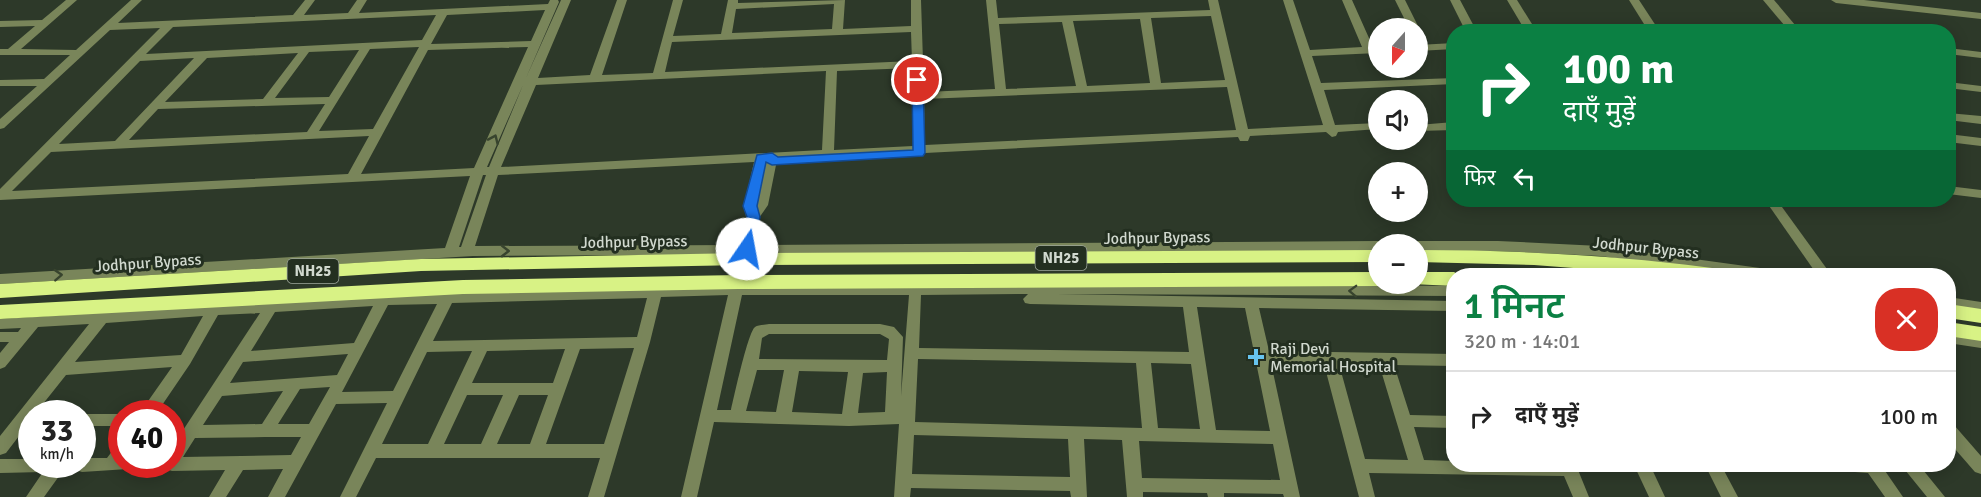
<!DOCTYPE html>
<html lang="hi">
<meta charset="utf-8">
<style>
body{margin:0;font-family:Signika,"Noto Sans Devanagari",sans-serif;background:#f2f2f2;color:#222;height:100vh;display:flex;flex-direction:column;font-size:22px;white-space:nowrap}
*{box-sizing:border-box;margin:0}
p{font-size:20px;color:#767676}
.icon{flex:none;width:33px;height:33px;fill:none;stroke:currentColor;stroke-width:2;stroke-linecap:round;stroke-linejoin:round}
.map{position:relative;flex:1;overflow:hidden}
.side{position:absolute;left:1446px;top:268px;width:510px;height:204px;display:flex;flex-direction:column;background:#fff;border-radius:24px;box-shadow:0 3px 15px #0003}
.side>*{flex:none}
.guide{position:absolute;left:1446px;top:24px;width:510px;height:183px;border-radius:24px;box-shadow:0 3px 15px #0003;background:#0b8043;color:#fff;overflow:hidden}
.needle{width:39px;rotate:201deg}
.controls{position:absolute;left:1368px;top:18px;display:grid;gap:12px}
.controls a{display:grid;place-items:center;width:60px;height:60px;border-radius:50%;background:#fff;box-shadow:0 3px 15px #0003;font-size:30px}
.speed{position:absolute;left:18px;top:400px;display:flex;gap:12px;font-size:30px;font-weight:700;text-align:center}
.speed>*{display:grid;place-content:center;width:78px;height:78px;border-radius:50%;background:#fff;box-shadow:0 3px 15px #0003;line-height:1}
.speed small{font-size:15px;font-weight:400}
.speed .limit{border:9px solid #d22;background:#fff;color:#111}
.pin{position:absolute;display:grid;place-items:center;width:51px;height:51px;color:#fff;margin:-26px;border:3px solid #fff;border-radius:50%;box-shadow:0 2px 6px #0007}
.me{position:absolute;width:66px;margin:-33px;rotate:12deg;stroke-linejoin:round;filter:drop-shadow(0 0 4px #0008)}
.turn{display:flex;align-items:center;gap:21px;height:126px;padding:0 18px;font-size:27px}
.turn .icon{width:78px;height:78px;stroke-width:2.5}
.turn b{display:block;font-size:42px;line-height:51px}
.then{display:flex;align-items:center;height:57px;padding:0 18px;background:#0003;gap:12px;font-size:22px}
.round{display:grid;place-items:center;flex:none;width:63px;height:63px;border-radius:24px;background:#f2f2f2}
.head{display:flex;align-items:center;justify-content:space-between;height:102px;padding:0 18px}
h1{font-size:36px;font-weight:600;line-height:45px;color:#0b8043}
ul{padding:0;list-style:none}
li{display:flex;align-items:center;gap:18px;height:90px;padding:0 18px;border-top:2px solid #e0e0e0}
li div{flex:1}
li b{display:block;font-size:22px}
li em{font-style:normal}
.map>svg:first-child{display:block}
.lines{fill:none;stroke-linecap:round;stroke-linejoin:round}
.minor{fill:#79855a;fill-rule:evenodd}
.highway{fill:#d8f285;fill-rule:evenodd}
.oneway{stroke:#38442e}
.route{fill:#1a73e8;stroke:#114b97;stroke-width:1.5}
.poi-dot{fill:#67c4ef;stroke:#232f20;stroke-width:2}
.labels{text-anchor:middle;stroke-width:6;stroke-linejoin:round;paint-order:stroke}
.shield{fill:#232f20;stroke:#9da69a;stroke-width:1.5}
.shield-label{font-size:15px;font-weight:bold;fill:#d1d9cf}
.street-label{font-size:16px;fill:#d1d9cf;stroke:#232f20}
.poi-label{font-size:16px;fill:#d1d9cf;stroke:#232f20;text-anchor:start}
</style>
<div class="map">
<svg width="1981" height="497" viewBox="0 0 1981 497">
<rect width="100%" height="100%" fill="#2d3929"/>
<g class="lines">
<!-- minor -->
<g class="minor">
<path d="M66 0H77L21 49 76 50 131 0H142L118 23 293 15 305 0H315L304 15 348 13 357 0H367L359 13 548 4 550 0H558L559 2 526 78 561 0H571L538 78 590 75 617 0H627L602 75 653 73 673 0H683L673 36 721 34 728 0H738V3L845 0 843 29 911 26V0H921L924 92 995 89 986 0H996L998 18 1210 10 1208 0H1218L1248 129 1323 125 1283 0H1293L1310 50 1362 47 1342 0H1352L1373 47H1378V53L1312 56 1321 83 1454 78V84L1324 90 1335 125 1378 123V129L1338 132 1336 136 1332 137 1326 132 1250 136 1248 141H1240L1238 137 925 153 919 157 913 153 777 160 768 205 759 218 755 245 1378 241 1384 244H1378V251L473 256 0 284V274L445 248 470 176 0 200V189L160 28 110 30 4 128 0 129V119L37 86H0V80L44 79 70 55H0V49H8L35 26 0 27V21L42 20ZM834 4 832 29 732 33 736 9ZM545 10 531 41 431 44 447 15ZM436 15 422 40 146 54 173 27ZM1211 16 1225 80 1161 83 1151 18ZM1140 19 1150 83 1087 86 1073 21ZM1062 22 1076 86 1006 89 999 24ZM911 32 912 61 665 72 672 42ZM419 47 373 129 319 131 370 49ZM528 47 474 168 361 174 428 50ZM359 50 329 97 275 98 309 52ZM298 53 263 99 165 102 207 58ZM194 58 115 141 59 144 140 61ZM912 68 913 146 834 150 837 71ZM826 71 822 150 501 167 536 85ZM523 85 489 167H487ZM1227 87 1236 130 925 145 924 99ZM325 104 307 132 129 140 158 109ZM369 136 348 174 12 191 51 152ZM754 162 744 206 746 217 741 245 475 246 498 175ZM483 175H486L461 247H459Z"/>
<polygon points="1395,0 1405,0 1419,28 1418,30 1409,28"/>
<polygon points="1450,0 1460,0 1477,32 1466,32"/>
<polygon points="1507,0 1517,0 1537,32 1526,32"/>
<polygon points="1629,0 1639,0 1660,32 1649,32"/>
<polygon points="1763,0 1774,0 1801,32 1790,32"/>
<polygon points="1831,0 1864,0 1981,13 1981,19 1836,3"/>
<polygon points="1454,43 1454,49 1418,51 1418,45"/>
<polygon points="1948,48 1981,52 1981,58 1948,54"/>
<polygon points="1948,82 1981,86 1981,92 1948,88"/>
<polygon points="1948,113 1981,116 1981,124 1948,120"/>
<polygon points="1454,122 1454,130 1418,131 1418,125"/>
<polygon points="1948,134 1981,138 1981,146 1948,142"/>
<polygon points="1948,186 1981,190 1981,198 1948,194"/>
<polygon points="1765,200 1777,200 1832,276 1818,276"/>
<polygon points="1418,241 1498,241 1600,246 1781,271 1788,276 1746,276 1600,256 1498,251 1418,251 1418,244 1412,244"/>
<path d="M1270 284 1454 286V296L1057 294 1454 301V311L1259 308 1269 351 1454 354V366L1394 365 1410 415 1454 416V428L1414 427 1424 460 1454 461V465H1576L1589 497H1573L1564 476 1369 473 1375 497H1359L1324 364 1271 363 1300 497H1284L1283 494 1224 493V497H1208L1207 493 1143 492V497H1127L1122 440 1084 439 1087 497H1071L1070 491 911 488 910 497H894L899 424 849 426 714 422 697 497H681L728 295 661 297 650 342 604 497H588L600 458H376L356 497H340L387 403 336 404 285 497H268L283 469 243 470 226 497H209L225 470 172 471 166 469 164 465H172V447L260 313 218 315 190 364 156 414H139L172 367 66 375 35 414H32V419L6 453 0 455V436L89 324 38 327 5 367 0 369V353L9 342H0V332H18L21 328 0 329V319L383 295 736 285ZM1028 294 1023 299 1025 303 1030 304 1183 307 1189 352 919 348 921 295ZM742 295H909L901 396 903 337 894 327 880 324H769C765 325 758 325 755 327 748 332 734 397 731 410H717ZM647 298 637 337 433 341 452 303ZM437 304 393 391 342 392 388 305ZM373 306 354 343 251 351 275 312ZM1197 307 1245 308 1270 431 1216 430ZM203 316 181 355 75 362 106 323ZM769 334H880L889 339 887 360 759 359 762 338ZM634 348 604 444H546L580 349ZM565 349 553 383H472L487 351ZM472 351 428 444H382L427 352ZM348 354 337 375 230 383 243 362ZM918 359 1136 363 1142 428 915 422ZM1151 363 1191 364 1200 429 1158 428ZM1339 364H1379L1408 460 1365 459ZM757 370H784L776 412 746 411ZM799 371 848 372 842 414 792 412ZM887 372 885 412 858 413 863 373ZM330 387 309 424H278L300 389ZM283 391 262 424 203 425 222 396ZM467 395H503L481 444H444ZM519 395H548L530 444H497ZM914 435 1068 439 1070 477 912 474ZM265 437H301L291 455 183 457 195 438ZM1139 441 1273 444 1280 480 1142 478Z"/>
<polygon points="1948,297 1981,302 1981,312 1948,307"/>
<polygon points="1948,332 1981,338 1981,348 1948,343"/>
<rect x="82" y="414" width="40" height="12"/>
<polygon points="1948,423 1954,425 1981,456 1981,474 1975,472 1948,441"/>
<polygon points="122,445 122,465 130,465 128,469 82,472 76,470 74,465 82,465 82,458 107,458 116,446"/>
<polygon points="0,459 32,459 32,465 70,465 68,470 62,472 44,497 26,497 43,472 0,473"/>
<polygon points="1634,465 1650,465 1665,497 1649,497"/>
<polygon points="1705,465 1721,465 1738,497 1721,497"/>
<polygon points="1827,465 1881,465 1903,497 1885,497 1868,473 1829,470"/>
<polygon points="1901,465 1919,465 1945,497 1927,497"/>
</g>
<!-- highway -->
<g class="highway">
<polygon points="1378,250 1378,262 744,265 421,271 0,298 0,284 421,259 744,253"/>
<path d="M1418 250C1522 250 1625 256 1728 270L1735 271 1737 276H1678L1534 265 1418 262Z"/>
<polygon points="1378,272 1378,284 1385,284 1378,286 738,289 463,294 0,319 0,305 463,280 738,275"/>
<polygon points="1418,272 1454,272 1461,276 1454,276 1454,286 1411,284 1418,284"/>
<polygon points="1948,304 1981,309 1981,323 1948,318"/>
<polygon points="1948,322 1981,327 1981,341 1948,336"/>
</g>
</g>
<!-- one-way arrows -->
<defs><path id="oneway-chevron" d="M-2-3.5L2.5 0L-2 3.5" fill="none" stroke-width="1.6" stroke-linecap="round" stroke-linejoin="round" transform="scale(1.5)"/></defs>
<g class="oneway">
<use href="#oneway-chevron" transform="translate(494 139) rotate(-66)"/>
<use href="#oneway-chevron" transform="translate(505 251)"/>
<use href="#oneway-chevron" transform="translate(58 275) rotate(-3)"/>
<use href="#oneway-chevron" transform="translate(1353 291) rotate(-178)"/>
</g>
<!-- route -->
<polygon class="route" points="917,77 923,80 925,153 923,156 772,165 766,162 757,206 760,217 754,249 747,254 742,253 740,249 747,217 743,206 757,155 772,153 778,157 913,150 912,80"/>
<!-- markers -->
<path class="poi-dot" d="M1253 348h6v6h6v6h-6v6h-6v-6h-6v-6h6z"/>
<g class="labels">
<!-- shield labels -->
<g class="shield">
<rect x="1035.5" y="246" width="51" height="24" rx="4.5"/>
<rect x="287.5" y="259" width="51" height="24" rx="4.5"/>
</g>
<g class="shield-label">
<text x="1061" y="263">NH25</text>
<text x="313" y="276">NH25</text>
</g>
<!-- street labels -->
<g class="street-label">
<text transform="translate(1157 237) rotate(-1)" y="6">Jodhpur Bypass</text>
<text transform="translate(634 241) rotate(-1)" y="6">Jodhpur Bypass</text>
<text transform="translate(1646 247) rotate(6)" y="6">Jodhpur Bypass</text>
<text transform="translate(148 262) rotate(-4)" y="6">Jodhpur Bypass</text>
</g>
<!-- poi labels -->
<g class="poi-label">
<text x="1270" y="354">Raji Devi<tspan x="1270" dy="18">Memorial Hospital</tspan></text>
</g>
</g>
</svg>
<div class="controls">
<a><svg class="needle" viewBox="-14 -14 28 28"><path d="M0-13l5 13h-10z" fill="#e53935"/><path d="M0 13l5-13h-10z" fill="#767676"/></svg></a>
<a><svg class="icon" aria-label="sound" viewBox="0 0 24 24"><path d="M4 9h4l5-4v14l-5-4H4zM17 9q2 3 0 6"/></svg></a>
<a>+</a>
<a>−</a>
</div>
<div class="speed"><div>33<small>km/h</small></div><div class="limit">40</div></div>
<div class="pin" style="left:917px;top:80px;background:#d93025"><svg class="icon" aria-label="arrive" viewBox="0 0 24 24"><path d="M6 21V4h12l-3 4 3 4H6"/></svg></div>
<svg class="me" style="left:747px;top:249px" viewBox="-20 -20 40 40"><circle r="19" fill="#fff"/><path d="M0-13L10 11 0 6-10 11z" fill="#1a73e8"/></svg>
<div class="guide">
<div class="turn"><svg class="icon" aria-label="right" viewBox="0 0 24 24"><path d="M7 20v-9h11M14 6l5 5-5 5"/></svg><div><b>100 m</b>दाएँ मुड़ें</div></div>
<div class="then">फिर<svg class="icon" aria-label="left" viewBox="0 0 24 24"><path d="M17 20v-9H6M10 6l-5 5 5 5"/></svg></div>
</div>
<section class="side">
<div class="head"><div><h1>1 मिनट</h1><p>320 m · 14:01</p></div><a class="round" style="background:#d93025;color:#fff"><svg class="icon" aria-label="close" viewBox="0 0 24 24"><path d="M6 6l12 12M18 6L6 18"/></svg></a></div>
<ul>
<li><svg class="icon" aria-label="right" viewBox="0 0 24 24"><path d="M7 20v-9h11M14 6l5 5-5 5"/></svg><div><b>दाएँ मुड़ें</b></div><em>100 m</em></li>
</ul>
</section>
</div>
